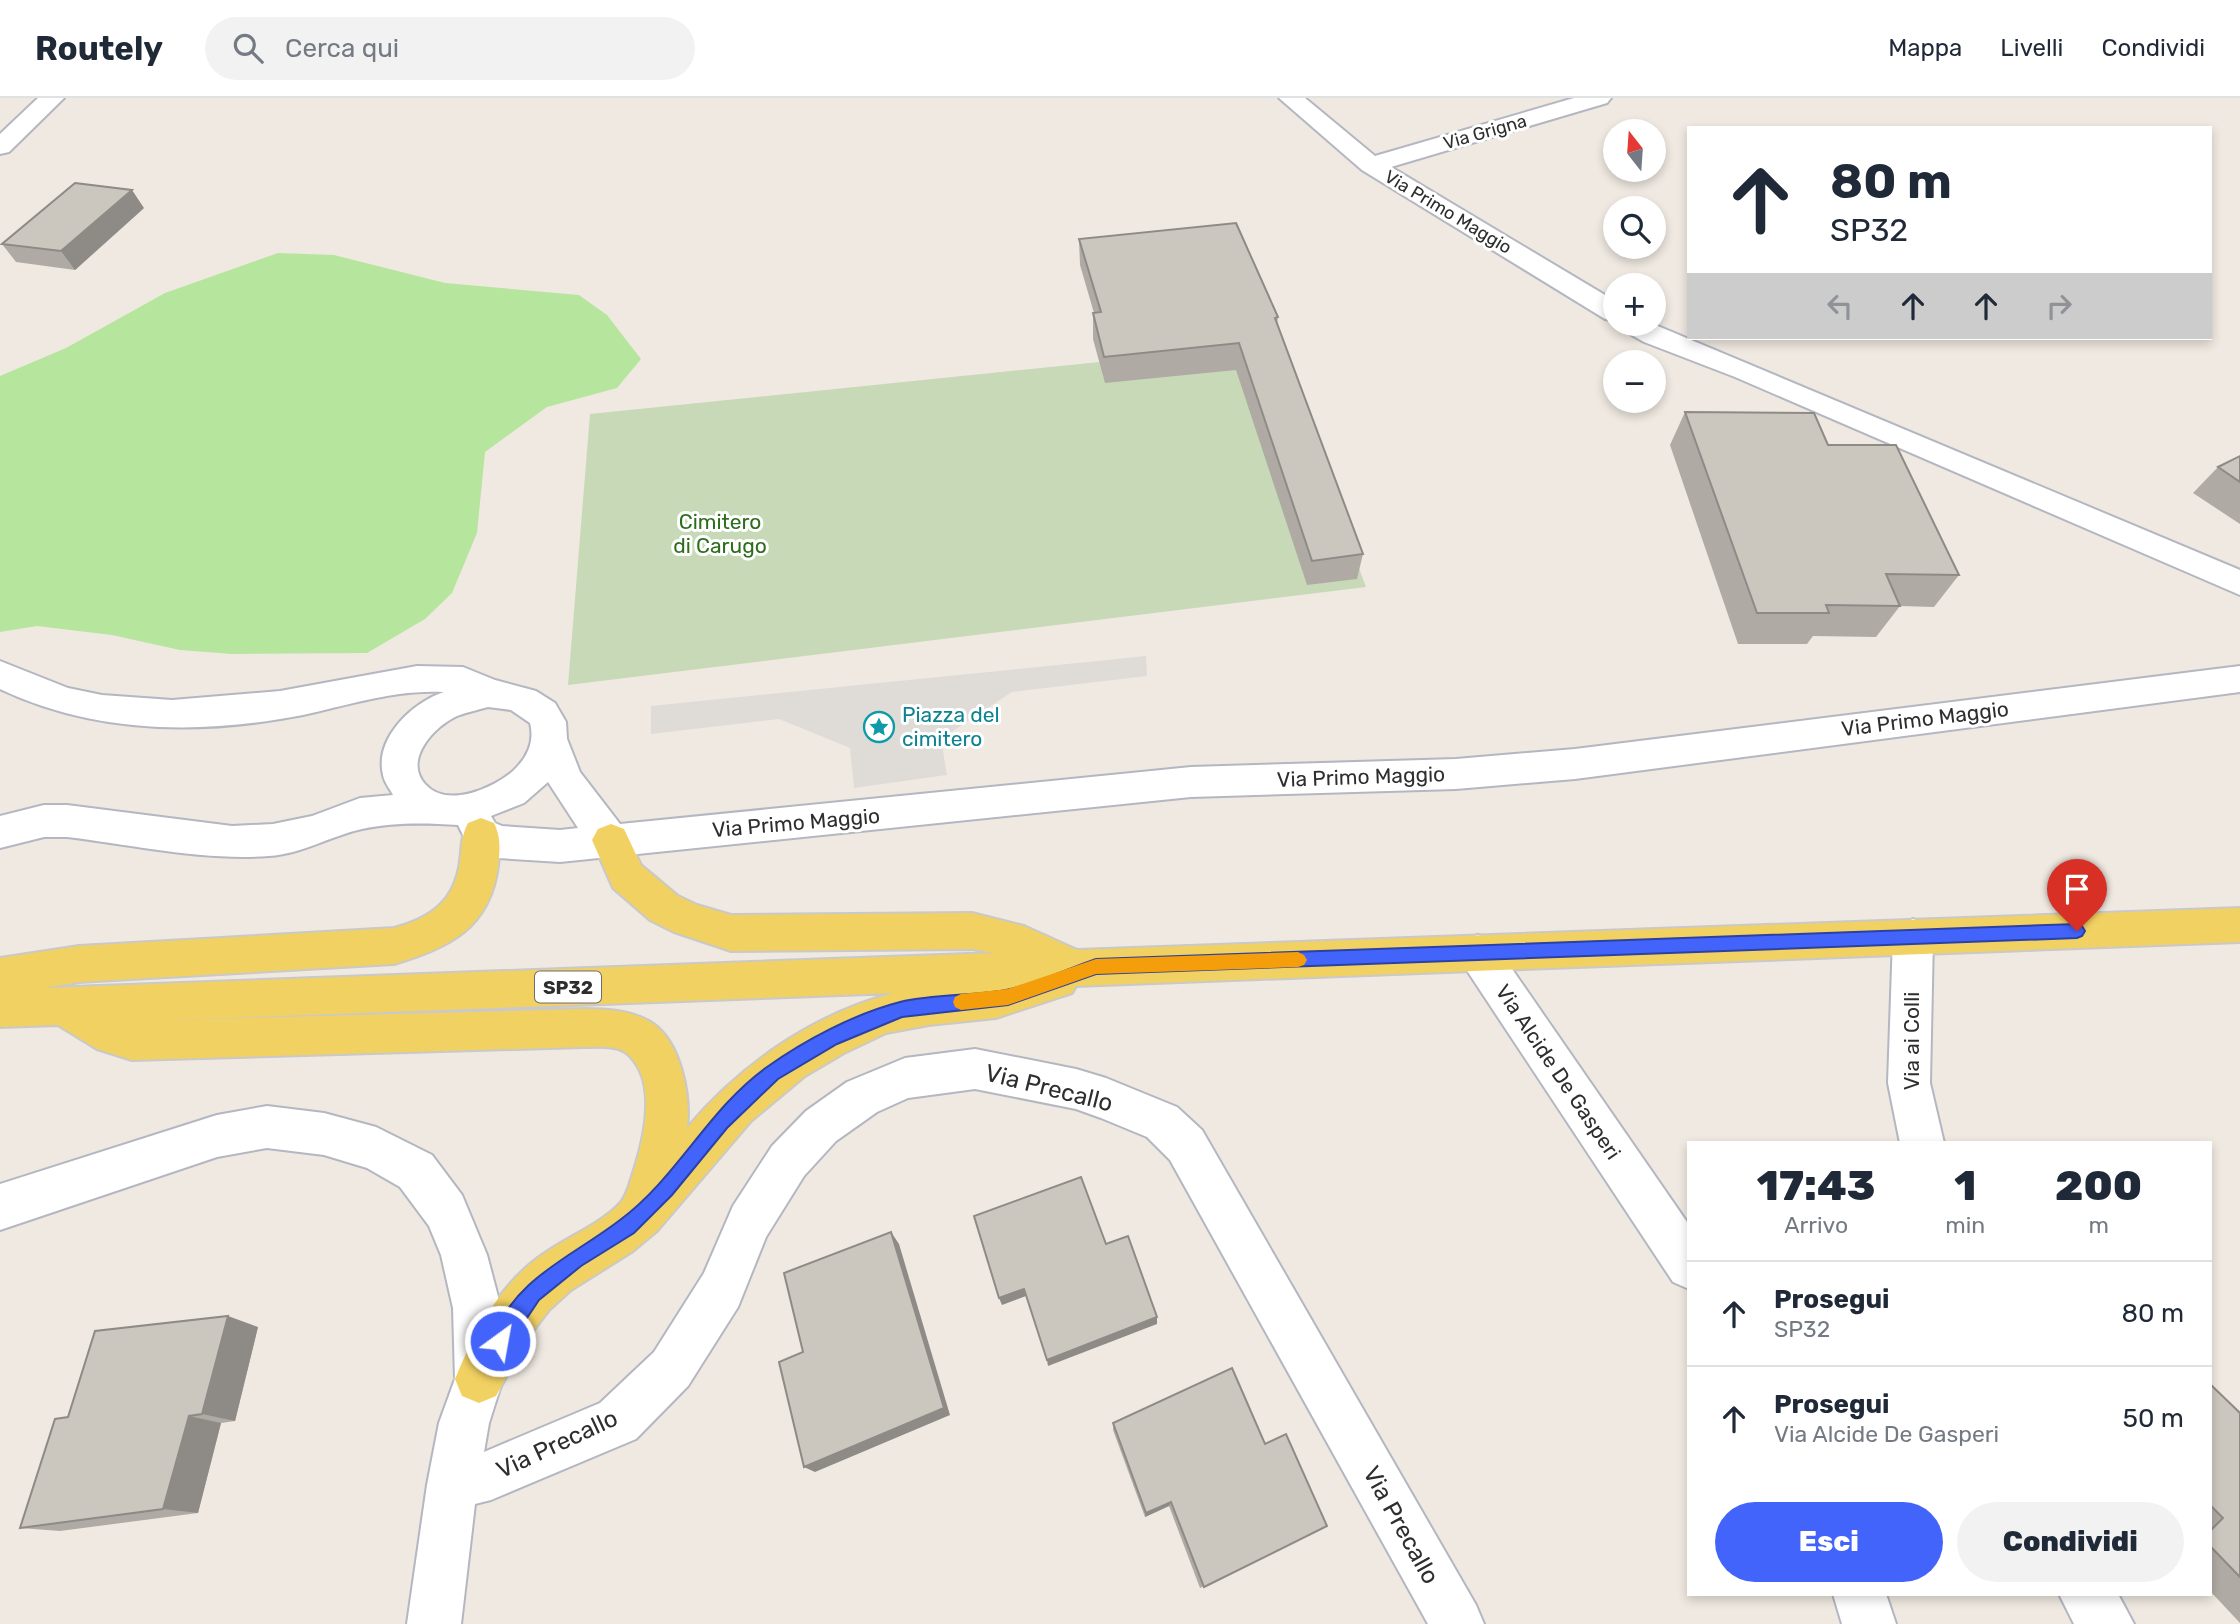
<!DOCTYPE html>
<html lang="it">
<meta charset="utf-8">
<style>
body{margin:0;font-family:Rubik,sans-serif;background:#f2f2f3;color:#1f2937;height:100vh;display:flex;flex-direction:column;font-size:26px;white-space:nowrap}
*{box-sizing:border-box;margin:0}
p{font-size:23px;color:#747a83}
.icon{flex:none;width:38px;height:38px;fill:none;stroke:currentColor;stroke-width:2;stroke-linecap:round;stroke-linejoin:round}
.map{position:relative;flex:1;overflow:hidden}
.drawer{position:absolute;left:1687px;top:1043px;width:525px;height:455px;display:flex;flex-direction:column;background:#fff;border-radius:0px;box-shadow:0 4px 10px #0003}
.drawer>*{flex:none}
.banner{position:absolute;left:1687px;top:28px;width:525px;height:214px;border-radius:0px;box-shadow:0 4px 10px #0003;background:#fff;color:#1f2937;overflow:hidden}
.needle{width:46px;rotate:343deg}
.buttons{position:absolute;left:1603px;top:21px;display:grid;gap:14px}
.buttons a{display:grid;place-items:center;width:63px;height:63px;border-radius:50%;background:#fff;box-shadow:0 4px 10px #0003;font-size:35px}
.pin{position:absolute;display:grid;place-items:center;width:60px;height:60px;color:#fff;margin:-72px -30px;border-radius:50% 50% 50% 0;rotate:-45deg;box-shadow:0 0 7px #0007}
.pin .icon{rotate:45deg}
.me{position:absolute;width:77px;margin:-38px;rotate:32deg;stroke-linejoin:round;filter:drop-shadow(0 0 5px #0008)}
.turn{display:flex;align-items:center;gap:24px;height:147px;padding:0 28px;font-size:32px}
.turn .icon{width:91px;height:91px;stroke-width:2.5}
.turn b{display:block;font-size:49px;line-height:60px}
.lanes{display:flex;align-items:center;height:66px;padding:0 28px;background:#0003;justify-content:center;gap:35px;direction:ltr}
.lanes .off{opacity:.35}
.eta{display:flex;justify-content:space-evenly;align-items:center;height:119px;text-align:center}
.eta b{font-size:42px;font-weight:800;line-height:49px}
.primary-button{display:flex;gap:14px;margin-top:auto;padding:14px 28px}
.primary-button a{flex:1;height:80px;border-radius:42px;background:#4264fb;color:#fff;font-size:28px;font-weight:800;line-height:80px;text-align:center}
.primary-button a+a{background:#f2f2f3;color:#1f2937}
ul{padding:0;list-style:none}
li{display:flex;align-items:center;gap:21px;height:105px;padding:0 28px;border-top:2px solid #e0e1e3}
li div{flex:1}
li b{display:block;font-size:26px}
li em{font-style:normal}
header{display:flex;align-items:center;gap:42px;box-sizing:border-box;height:98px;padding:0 35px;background:#fff;border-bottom:2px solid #e0e1e3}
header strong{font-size:33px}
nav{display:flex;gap:38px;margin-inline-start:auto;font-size:24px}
.search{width:490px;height:63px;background:#f2f2f3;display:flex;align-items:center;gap:18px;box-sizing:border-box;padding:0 24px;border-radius:38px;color:#747a83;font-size:26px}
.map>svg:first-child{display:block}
.green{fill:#b6e59e}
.cemetery{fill:#c8d9b8}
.plaza{fill:#dfdcd8}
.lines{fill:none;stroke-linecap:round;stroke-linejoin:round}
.minor-casing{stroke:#b4b7c1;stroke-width:4}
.major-casing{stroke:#c9c9c9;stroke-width:4}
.minor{fill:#fff;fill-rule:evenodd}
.major{fill:#f2d163;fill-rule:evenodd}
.wall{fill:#afaba4}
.shaded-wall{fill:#8e8b86}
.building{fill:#cbc7bf;stroke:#8e8b86;stroke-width:2}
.route{fill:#4264fb;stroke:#2b41a3;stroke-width:2}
.slow{fill:#f59e0b}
.labels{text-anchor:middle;stroke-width:6;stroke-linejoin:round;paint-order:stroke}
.far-street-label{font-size:18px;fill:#2e2e2e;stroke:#fff}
.shield{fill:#fff;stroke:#6d6d6d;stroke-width:2}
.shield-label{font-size:19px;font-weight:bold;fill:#2e2e2e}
.park-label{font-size:21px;fill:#2c6e1b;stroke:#fff}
.culture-label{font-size:21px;fill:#0d838f;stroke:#fff;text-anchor:start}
.street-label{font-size:21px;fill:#2e2e2e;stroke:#fff}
.near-street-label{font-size:24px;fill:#2e2e2e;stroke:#fff}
</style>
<header>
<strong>Routely</strong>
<div class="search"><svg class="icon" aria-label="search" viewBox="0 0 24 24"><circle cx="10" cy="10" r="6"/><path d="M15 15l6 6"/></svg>Cerca qui</div>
<nav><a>Mappa</a><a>Livelli</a><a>Condividi</a></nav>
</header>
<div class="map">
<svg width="2240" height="1526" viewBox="0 0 2240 1526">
<rect width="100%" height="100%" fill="#efe9e1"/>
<!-- green -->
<polygon class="green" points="278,155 334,157 445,185 579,197 607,217 641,261 617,290 547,309 485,354 477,435 452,495 425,521 367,555 232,556 180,552 112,537 37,528 0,534 0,278 66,250 165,195"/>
<!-- cemetery -->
<polygon class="cemetery" points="1276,246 1366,489 568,587 590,316"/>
<!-- plaza -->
<polygon class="plaza" points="1146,558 1147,578 1012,594 941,641 947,677 854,690 850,650 779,621 651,636 651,608"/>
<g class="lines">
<!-- minor casing -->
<g class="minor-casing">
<g id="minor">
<polygon points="38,0 64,0 9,54 0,56 0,36"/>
<polygon points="1279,0 1305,0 1375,58 1574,0 1611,0 1607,5 1391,69 1615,203 1615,223 1605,221 1362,72"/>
<polygon points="1619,226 1653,226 2240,472 2240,497 1735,279 1644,244 1623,232"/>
<path d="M0 563 68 590 102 597 172 602 280 593 417 568 463 569 495 582 536 593 555 605 566 624 567 641 580 674 620 726 1191 669 1456 661 1575 651 2240 568V594L1575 681 1456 691 1191 699 560 764 498 760 468 747 458 727C427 725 393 724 362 731 330 738 302 756 269 758 203 763 133 747 67 739H44L0 750V718L44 707H67L232 728 273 726 312 718 360 700 393 697C390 691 384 684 383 677 374 640 413 604 444 594 397 591 348 607 303 617 201 637 95 636 0 591ZM488 609 511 612 530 625C535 644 527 660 513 673 493 690 447 711 425 686 403 661 435 628 457 618 467 614 478 612 488 609ZM548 684 578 730 560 732 502 728 495 725 491 718 524 705Z"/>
<polygon points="1913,821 1927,827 1933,839 1930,985 1944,1045 1900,1045 1888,985 1893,839 1899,827"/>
<polygon points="1478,837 1492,842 1689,1127 1689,1191 1673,1184 1464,868 1458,855 1464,842"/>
<polygon points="975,951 1076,971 1106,980 1177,1009 1202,1032 1476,1507 1484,1526 1428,1526 1170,1062 1147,1039 1101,1020 1076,1011 975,991 908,1000 877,1014 836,1043 804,1078 766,1139 738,1209 688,1288 636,1341 491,1402 475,1406 461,1526 407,1526 427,1387 439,1325 455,1281 453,1210 441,1157 429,1128 400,1089 367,1070 324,1057 267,1050 217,1059 0,1132 0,1086 217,1017 267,1008 324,1015 376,1029 432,1057 462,1097 487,1157 501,1210 503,1281 489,1325 484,1354 600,1305 654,1254 704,1175 733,1108 772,1048 806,1013 847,984 905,960"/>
<polygon points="1833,1496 1886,1496 1896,1526 1842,1526"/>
<polygon points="2059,1496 2118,1496 2134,1526 2074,1526"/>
</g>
</g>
<!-- major casing -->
<g class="major-casing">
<path id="major" d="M481 720 494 725C501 739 500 752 498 768 490 830 449 850 394 866L79 884 44 890 995 855 972 851 731 853 674 834 650 822 613 790 592 742 598 731 611 726 624 731 641 767 678 798 697 807 731 817 972 815 1024 828 1077 852 2240 810V844L1076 888 1072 895 996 920 929 927 886 935 844 955 805 978 751 1023 657 1133 633 1153 571 1192 549 1212 526 1242 496 1298 479 1305 462 1298 455 1281C476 1230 503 1180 551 1151 574 1136 603 1124 621 1104 627 1097 630 1084 633 1075 644 1041 659 980 625 954 615 947 595 949 583 949L132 962 97 951 58 927 0 929V860L79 848 394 830C431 820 455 803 460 763 462 749 461 738 468 725ZM894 895C813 916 740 967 687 1030 691 998 681 944 652 925 632 912 606 911 583 911L174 922Z"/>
</g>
<!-- minor -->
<use href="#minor" class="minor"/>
<!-- major -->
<use href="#major" class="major"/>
</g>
<!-- wall -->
<g class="wall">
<polygon points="144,110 75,172 16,164 2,146"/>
<polygon points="1079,141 1278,219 1277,226 1363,456 1357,481 1307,487 1236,272 1105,285 1093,241 1093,215 1094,215 1080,167"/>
<polygon points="1685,314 1828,347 1959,477 1934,509 1900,508 1876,539 1813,538 1807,546 1738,546 1670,347"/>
<polygon points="2240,358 2240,426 2193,395 2218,369"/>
<polygon points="258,1229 235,1323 221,1325 198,1415 60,1433 20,1430 68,1319"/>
<polygon points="2210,1286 2240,1315 2240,1525 2210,1493"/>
<polygon points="1113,1325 1327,1428 1200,1490 1169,1408 1145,1419 1113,1332"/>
</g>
<!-- shaded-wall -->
<g class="shaded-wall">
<polygon points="132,92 144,110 75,172 61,153"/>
<polygon points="891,1134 899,1146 950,1317 815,1374 804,1369"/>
<polygon points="1024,1191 1026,1198 1002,1207 999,1200"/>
<polygon points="228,1218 258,1229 235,1323 202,1316"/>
<polygon points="1157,1219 1157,1226 1048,1268 1047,1262"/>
<polygon points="189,1318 221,1325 198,1415 163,1411"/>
<polygon points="1171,1404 1169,1408 1145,1419 1146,1415"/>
</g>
<!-- building -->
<g class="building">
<polygon points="75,85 132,92 61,153 2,146"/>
<polygon points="1236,125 1278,219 1275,220 1363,456 1312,463 1239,245 1104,259 1093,215 1101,214 1079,141"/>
<polygon points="1685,314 1814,315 1828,347 1896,347 1959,477 1886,476 1900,508 1826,507 1829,515 1757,515"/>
<polygon points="2240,358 2240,384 2218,369"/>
<polygon points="1081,1079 1106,1146 1128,1138 1157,1219 1047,1262 1024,1191 999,1200 974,1118"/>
<polygon points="891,1134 944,1310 804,1369 779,1264 803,1254 784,1175"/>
<polygon points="228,1218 202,1316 189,1318 163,1411 20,1430 55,1321 68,1319 95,1233"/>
<polygon points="1232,1270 1265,1346 1286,1336 1327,1428 1204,1489 1171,1404 1146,1415 1113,1325"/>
<polygon points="2210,1286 2240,1315 2240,1479 2210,1448 2210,1433 2223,1420 2210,1407"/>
</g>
<!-- route -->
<path class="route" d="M2077 826 2082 828 2085 833 2082 838 2077 840 1096 876 1008 907 902 919 837 946 778 981 727 1030 672 1097 634 1135 581 1168 539 1202 507 1250 500 1253 493 1250 490 1243C517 1178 569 1161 620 1122 677 1080 709 1010 767 969 805 942 854 916 900 904 934 896 971 898 1006 892 1036 886 1067 871 1096 861Z"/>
<!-- slow -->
<polygon class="slow" points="1298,854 1304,857 1307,862 1304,867 1298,869 1096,876 1008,907 961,912 955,909 953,904 955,899 961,896 1008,891 1096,861"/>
<!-- icons -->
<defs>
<g id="sight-ring" transform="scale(1.575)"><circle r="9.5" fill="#fff" stroke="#0f9aa8" stroke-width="1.5"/><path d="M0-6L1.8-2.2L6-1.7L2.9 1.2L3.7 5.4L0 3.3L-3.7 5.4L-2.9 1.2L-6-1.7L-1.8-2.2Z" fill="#0f9aa8"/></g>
</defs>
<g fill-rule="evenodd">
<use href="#sight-ring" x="879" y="629"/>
</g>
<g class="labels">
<!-- far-street labels -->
<g class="far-street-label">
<text transform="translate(1485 34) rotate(-16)" y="6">Via Grigna</text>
<text transform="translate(1448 114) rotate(31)" y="6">Via Primo Maggio</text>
</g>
<!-- shield labels -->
<rect class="shield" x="535" y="873.5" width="66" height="31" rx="5"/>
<g class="shield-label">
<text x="568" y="896">SP32</text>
</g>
<!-- park labels -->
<g class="park-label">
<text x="720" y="431">Cimitero<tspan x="720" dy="24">di Carugo</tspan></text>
</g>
<!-- culture labels -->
<g class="culture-label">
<text x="902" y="624">Piazza del<tspan x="902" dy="24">cimitero</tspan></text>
</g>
<!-- street labels -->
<g class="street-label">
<text transform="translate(1925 621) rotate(-7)" y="7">Via Primo Maggio</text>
<text transform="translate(1361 679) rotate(-2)" y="7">Via Primo Maggio</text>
<text transform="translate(796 725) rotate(-5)" y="7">Via Primo Maggio</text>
<text transform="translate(1912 943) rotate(-90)" y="7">Via ai Colli</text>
<text transform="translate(1558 974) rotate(56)" y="7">Via Alcide De Gasperi</text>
</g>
<!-- near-street labels -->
<g class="near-street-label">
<text transform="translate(1049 990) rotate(14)" y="8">Via Precallo</text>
<text transform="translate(557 1346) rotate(-25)" y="8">Via Precallo</text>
<text transform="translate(1401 1427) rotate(61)" y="8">Via Precallo</text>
</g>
</g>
</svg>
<div class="buttons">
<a><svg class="needle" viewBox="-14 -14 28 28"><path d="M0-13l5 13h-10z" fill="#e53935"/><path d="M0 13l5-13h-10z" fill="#747a83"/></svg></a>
<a><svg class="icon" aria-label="search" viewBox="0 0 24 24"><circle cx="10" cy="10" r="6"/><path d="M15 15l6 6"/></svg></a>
<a>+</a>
<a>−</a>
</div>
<div class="pin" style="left:2077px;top:833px;background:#d93025"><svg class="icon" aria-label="arrive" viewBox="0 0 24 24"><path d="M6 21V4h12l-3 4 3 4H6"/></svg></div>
<svg class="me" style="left:500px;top:1243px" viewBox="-20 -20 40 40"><circle r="17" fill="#4264fb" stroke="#fff" stroke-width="3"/><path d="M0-11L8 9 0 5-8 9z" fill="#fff"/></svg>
<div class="banner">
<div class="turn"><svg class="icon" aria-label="ahead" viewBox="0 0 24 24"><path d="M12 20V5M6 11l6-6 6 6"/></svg><div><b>80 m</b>SP32</div></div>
<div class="lanes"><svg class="icon off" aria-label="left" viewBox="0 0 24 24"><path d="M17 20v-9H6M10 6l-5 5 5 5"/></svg><svg class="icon" aria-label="ahead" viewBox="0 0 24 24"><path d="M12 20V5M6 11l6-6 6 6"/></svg><svg class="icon" aria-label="ahead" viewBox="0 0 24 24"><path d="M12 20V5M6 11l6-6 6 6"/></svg><svg class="icon off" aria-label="right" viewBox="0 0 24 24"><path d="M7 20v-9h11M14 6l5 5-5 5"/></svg></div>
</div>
<section class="drawer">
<div class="eta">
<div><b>17:43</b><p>Arrivo</p></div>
<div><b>1</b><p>min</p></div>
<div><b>200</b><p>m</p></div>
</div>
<ul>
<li><svg class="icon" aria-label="ahead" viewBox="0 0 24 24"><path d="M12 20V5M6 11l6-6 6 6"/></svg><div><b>Prosegui</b><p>SP32</p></div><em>80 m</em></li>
<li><svg class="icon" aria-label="ahead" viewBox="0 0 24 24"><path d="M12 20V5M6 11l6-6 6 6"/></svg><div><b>Prosegui</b><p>Via Alcide De Gasperi</p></div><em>50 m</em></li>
</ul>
<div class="primary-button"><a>Esci</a><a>Condividi</a></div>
</section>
</div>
